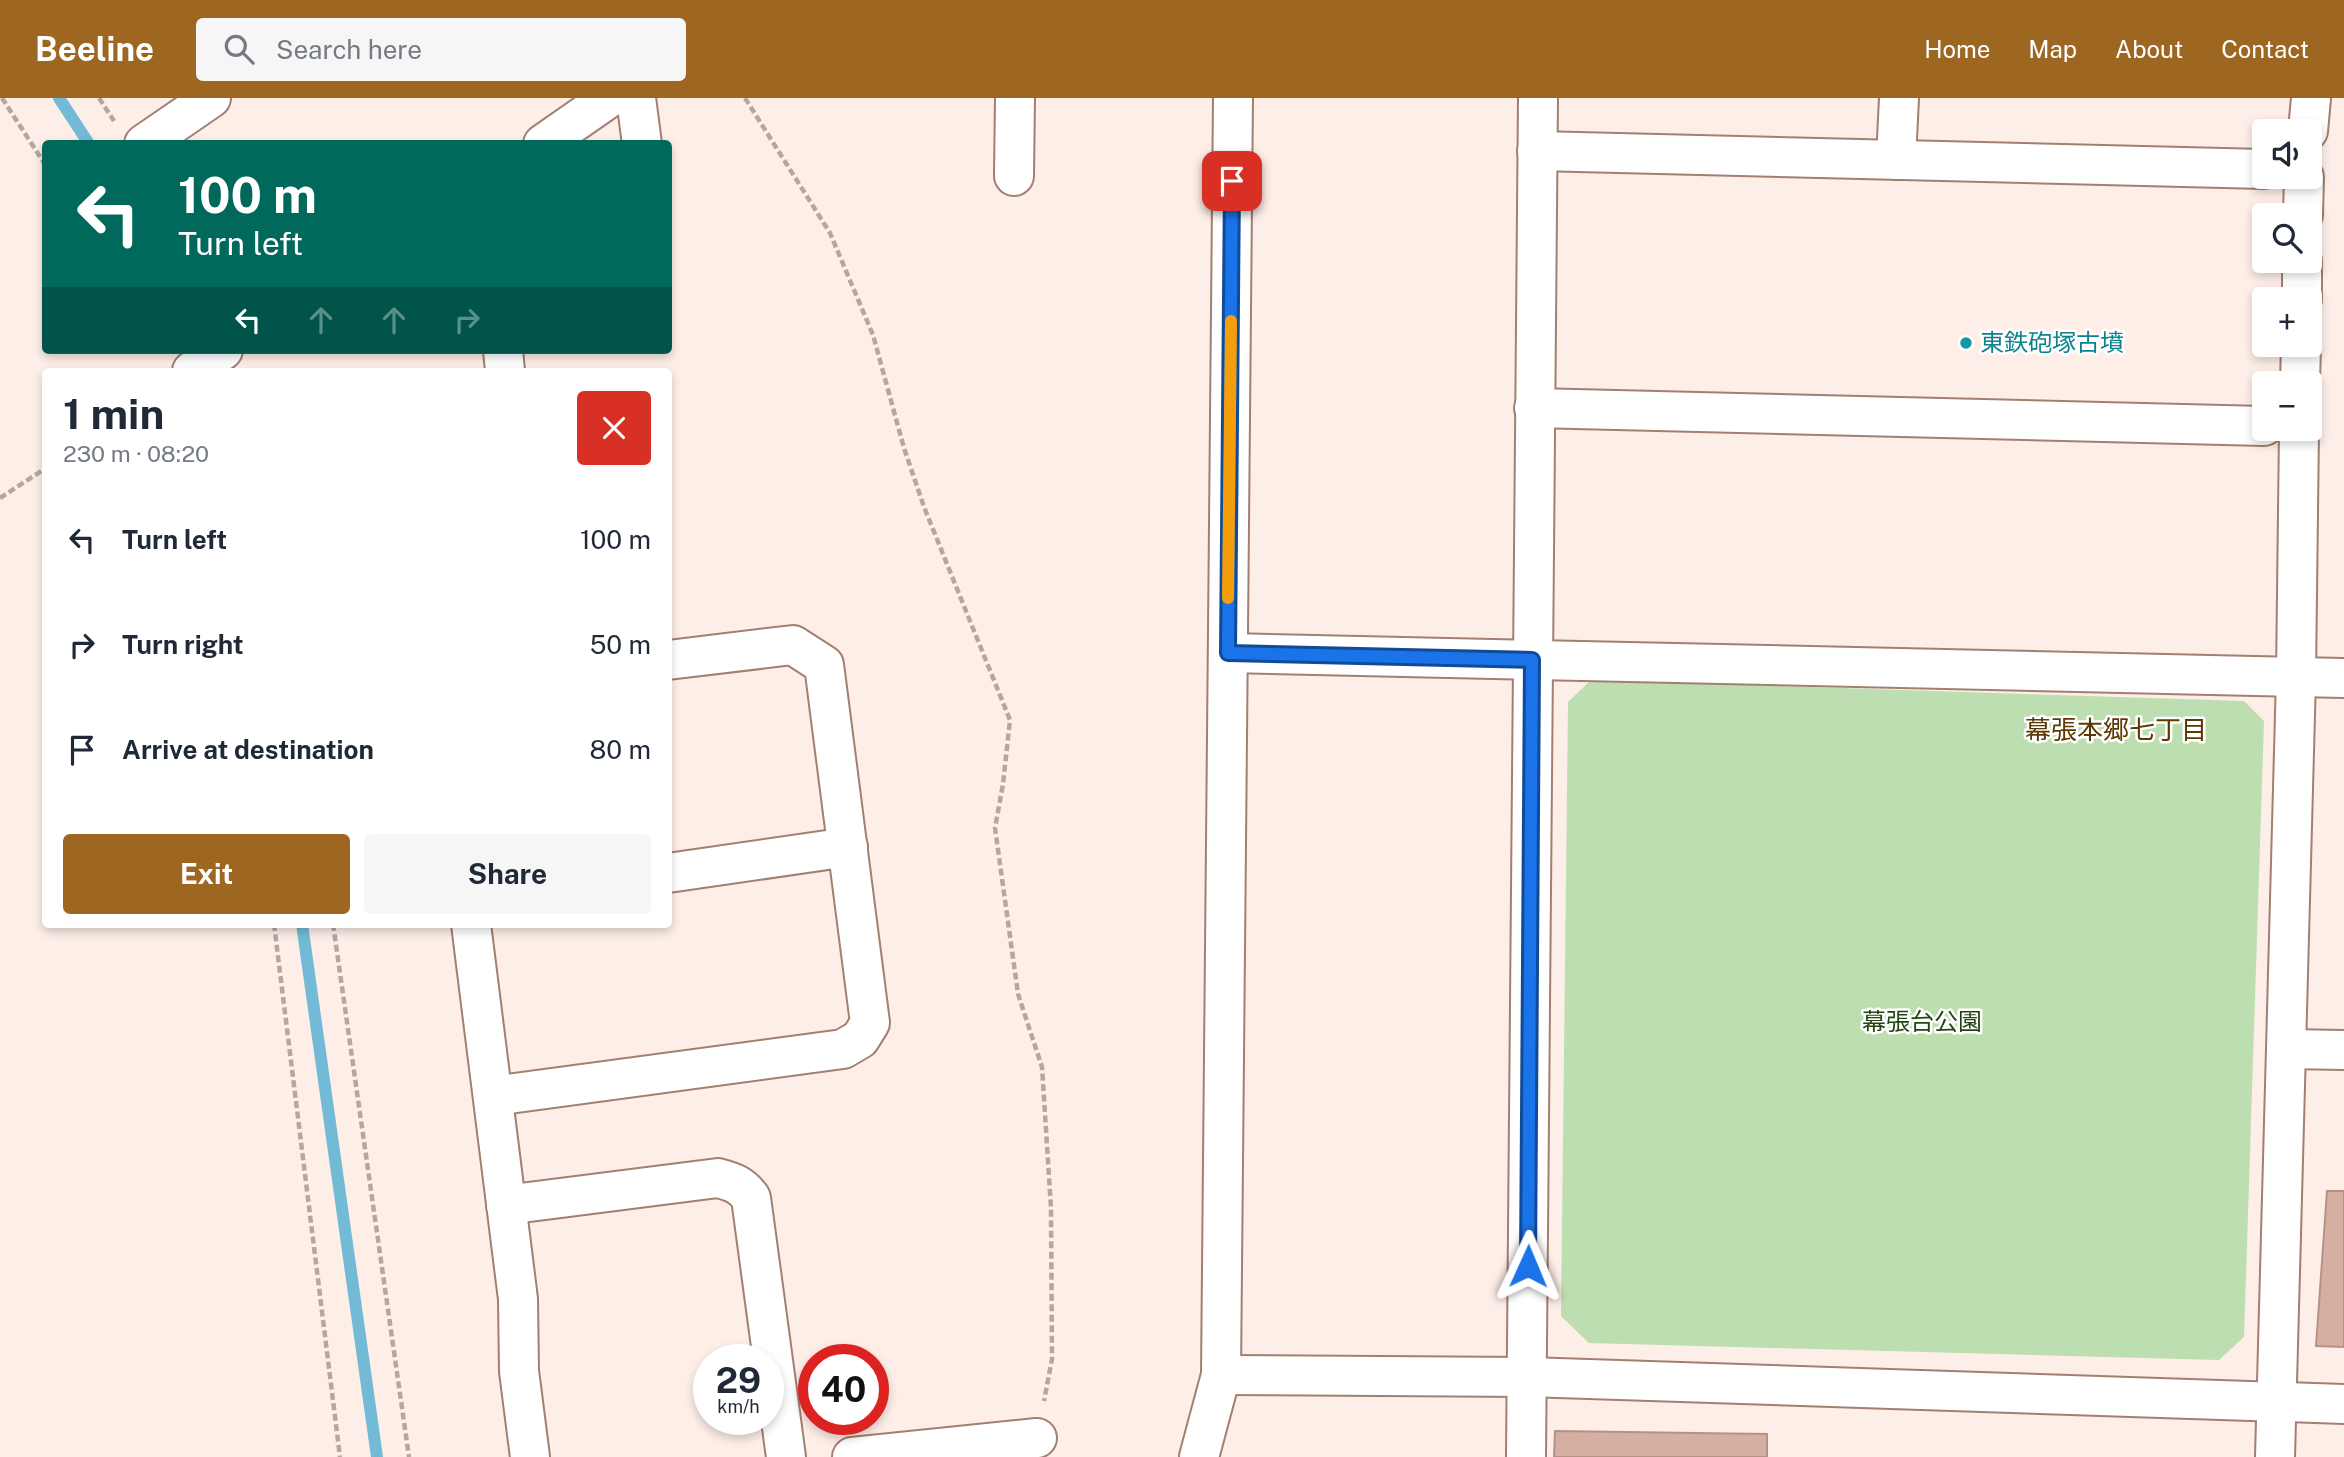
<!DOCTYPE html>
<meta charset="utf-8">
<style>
body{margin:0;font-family:"Public Sans","Noto Sans JP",sans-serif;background:#f6f6f7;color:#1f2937;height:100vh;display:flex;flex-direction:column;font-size:26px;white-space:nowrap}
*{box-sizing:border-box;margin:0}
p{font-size:23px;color:#747a83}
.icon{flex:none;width:38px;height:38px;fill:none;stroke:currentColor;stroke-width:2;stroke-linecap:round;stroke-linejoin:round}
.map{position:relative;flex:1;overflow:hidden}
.sheet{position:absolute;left:42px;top:270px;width:630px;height:560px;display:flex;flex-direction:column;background:#fff;border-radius:7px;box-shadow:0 4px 10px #0003}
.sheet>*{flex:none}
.guide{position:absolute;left:42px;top:42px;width:630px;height:214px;border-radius:7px;box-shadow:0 4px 10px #0003;background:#00695c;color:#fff;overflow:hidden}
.fabs{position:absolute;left:2252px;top:21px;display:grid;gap:14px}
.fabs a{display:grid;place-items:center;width:70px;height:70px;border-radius:7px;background:#fff;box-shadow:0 4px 10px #0003;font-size:35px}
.speed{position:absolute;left:693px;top:1246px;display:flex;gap:14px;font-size:35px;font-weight:700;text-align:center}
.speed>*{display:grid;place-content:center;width:91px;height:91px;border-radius:50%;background:#fff;box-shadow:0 4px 10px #0003;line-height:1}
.speed small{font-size:18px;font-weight:400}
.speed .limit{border:10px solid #d22;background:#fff;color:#111}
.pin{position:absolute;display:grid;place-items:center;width:60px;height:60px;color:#fff;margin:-30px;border-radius:14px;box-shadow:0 4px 10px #0006}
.me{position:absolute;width:77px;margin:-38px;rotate:1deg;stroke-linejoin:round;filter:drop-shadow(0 0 5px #0008)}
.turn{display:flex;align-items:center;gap:24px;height:147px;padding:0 21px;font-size:32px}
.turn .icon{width:91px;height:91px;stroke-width:2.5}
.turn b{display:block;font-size:49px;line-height:60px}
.lanes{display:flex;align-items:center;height:66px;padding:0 21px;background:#0003;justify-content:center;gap:35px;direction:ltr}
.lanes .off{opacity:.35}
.round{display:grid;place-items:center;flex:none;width:74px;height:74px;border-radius:7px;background:#f6f6f7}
.head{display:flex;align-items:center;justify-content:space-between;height:119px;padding:0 21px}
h1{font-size:42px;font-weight:700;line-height:52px}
.action{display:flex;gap:14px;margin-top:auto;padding:14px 21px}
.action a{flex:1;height:80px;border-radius:7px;background:#9d6721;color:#fff;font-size:28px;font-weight:700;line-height:80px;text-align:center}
.action a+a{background:#f6f6f7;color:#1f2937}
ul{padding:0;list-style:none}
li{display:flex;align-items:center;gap:21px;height:105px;padding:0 21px}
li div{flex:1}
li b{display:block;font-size:26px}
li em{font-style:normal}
header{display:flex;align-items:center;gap:42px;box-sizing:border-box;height:98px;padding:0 35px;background:#9d6721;color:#fff}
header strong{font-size:33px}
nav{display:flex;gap:38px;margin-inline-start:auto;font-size:24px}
.search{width:490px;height:63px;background:#f6f6f7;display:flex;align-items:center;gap:18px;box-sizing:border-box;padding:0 24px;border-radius:7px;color:#747a83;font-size:26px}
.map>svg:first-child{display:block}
.green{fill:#bddeb0}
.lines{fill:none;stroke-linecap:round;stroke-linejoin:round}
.stream{stroke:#73bad6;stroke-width:12}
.building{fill:#d5b0a2;stroke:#b69285;stroke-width:2}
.minor-casing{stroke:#a27f71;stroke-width:42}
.path{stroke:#b5a6a0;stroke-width:4.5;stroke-dasharray:7 3.5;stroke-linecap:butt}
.minor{stroke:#fff;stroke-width:38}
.route-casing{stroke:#114b97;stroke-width:18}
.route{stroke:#1a73e8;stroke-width:12}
.slow{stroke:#f59e0b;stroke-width:12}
.culture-dot{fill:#0f9aa8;stroke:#fff;stroke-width:2.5}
.labels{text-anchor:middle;stroke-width:5;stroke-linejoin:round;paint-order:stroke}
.culture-label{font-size:24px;fill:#0d838f;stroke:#fff;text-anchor:start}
.park-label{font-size:24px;fill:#234611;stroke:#fff}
.neighbourhood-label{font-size:26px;fill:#5c3803;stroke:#fff}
</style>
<header>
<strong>Beeline</strong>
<div class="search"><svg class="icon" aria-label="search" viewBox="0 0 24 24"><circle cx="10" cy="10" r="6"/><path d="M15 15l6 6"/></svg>Search here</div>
<nav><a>Home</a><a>Map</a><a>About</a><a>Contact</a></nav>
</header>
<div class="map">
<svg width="2344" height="1359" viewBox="0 0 2344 1359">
<rect width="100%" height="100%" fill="#feeee8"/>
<!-- green -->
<polygon class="green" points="1591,582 2244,603 2264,623 2244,1239 2219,1262 1589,1245 1561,1218 1568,604"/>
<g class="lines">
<!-- stream -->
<g class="stream">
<polyline points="59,0 89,46"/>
<polyline points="302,826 377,1359"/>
</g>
</g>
<!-- building -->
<g class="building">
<polygon points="2327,1093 2344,1093 2344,1249 2316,1248"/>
<polygon points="1555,1333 1767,1336 1767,1359 1554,1359"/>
</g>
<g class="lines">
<!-- minor casing -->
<g class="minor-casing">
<g id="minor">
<polyline points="636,0 642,46"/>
<polyline points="2308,33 2311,0"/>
<polyline points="144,46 211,0"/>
<polyline points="543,46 609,0"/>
<polyline points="1537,53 2264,71"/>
<polyline points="1896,62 1899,0"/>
<polyline points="1014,78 1015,0"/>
<polyline points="2303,117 2304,79"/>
<polyline points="2302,201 2302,163"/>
<polyline points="503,252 505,273"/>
<polyline points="192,273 223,252"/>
<polyline points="2300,285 2301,247"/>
<polyline points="1534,310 2264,328"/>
<polyline points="1228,555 2344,580"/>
<polyline points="668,775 848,749"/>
<polyline points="471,826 518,1201 519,1273 530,1359"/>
<polyline points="2287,951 2344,952"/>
<polyline points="493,998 843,951 860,941 870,925 824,567 793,547 668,562"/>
<path d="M506 1107 718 1080C733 1084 742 1087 751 1100L786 1359"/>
<polyline points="1221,1277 1527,1279 2344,1306"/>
<polyline points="852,1359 1037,1340"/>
<polyline points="1199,1359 1221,1277 1233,0"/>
<polyline points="1526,1359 1538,0"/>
<polyline points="2275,1359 2296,579 2299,331"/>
</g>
</g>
<!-- path -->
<g class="path">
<polyline points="2,0 46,68"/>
<polyline points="99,0 114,23"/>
<polyline points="745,0 830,135 873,237 904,350 924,409 1010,622 1003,686 995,730 1018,896 1042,969 1051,1110 1052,1261 1044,1303"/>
<polyline points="0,400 46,370"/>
<polyline points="274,826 340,1359"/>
<polyline points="333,826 409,1359"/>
</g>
<!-- minor -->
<use href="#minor" class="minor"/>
</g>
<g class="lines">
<!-- route casing -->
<g class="route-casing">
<polyline id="route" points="1232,83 1228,555 1532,562 1528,1168"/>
</g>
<!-- route -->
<use href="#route" class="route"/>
<!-- slow -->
<polyline class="slow" points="1228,500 1231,223"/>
</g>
<!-- markers -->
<circle class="culture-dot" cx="1966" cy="245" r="7"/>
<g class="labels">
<!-- culture labels -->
<g class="culture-label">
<text x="1980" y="253">東鉄砲塚古墳</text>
</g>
<!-- park labels -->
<g class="park-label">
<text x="1922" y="932">幕張台公園</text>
</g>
<!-- neighbourhood labels -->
<g class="neighbourhood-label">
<text x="2116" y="641">幕張本郷七丁目</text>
</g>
</g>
</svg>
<div class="fabs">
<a><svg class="icon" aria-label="sound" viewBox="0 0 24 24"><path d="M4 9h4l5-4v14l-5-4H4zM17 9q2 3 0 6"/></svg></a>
<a><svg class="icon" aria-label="search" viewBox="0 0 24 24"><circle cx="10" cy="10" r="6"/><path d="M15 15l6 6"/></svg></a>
<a>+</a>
<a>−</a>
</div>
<div class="speed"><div>29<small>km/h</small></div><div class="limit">40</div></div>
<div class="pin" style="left:1232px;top:83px;background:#d93025"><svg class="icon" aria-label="arrive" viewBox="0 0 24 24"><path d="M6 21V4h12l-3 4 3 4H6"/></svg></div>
<svg class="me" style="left:1528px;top:1168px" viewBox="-20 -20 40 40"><path d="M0-17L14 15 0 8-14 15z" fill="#1a73e8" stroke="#fff" stroke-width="4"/></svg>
<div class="guide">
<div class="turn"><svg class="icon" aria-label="left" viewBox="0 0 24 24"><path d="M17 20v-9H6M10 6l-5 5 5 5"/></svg><div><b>100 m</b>Turn left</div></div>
<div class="lanes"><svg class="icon" aria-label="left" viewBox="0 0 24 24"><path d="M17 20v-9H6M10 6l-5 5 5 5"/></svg><svg class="icon off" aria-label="ahead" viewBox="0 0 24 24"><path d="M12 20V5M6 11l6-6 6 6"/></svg><svg class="icon off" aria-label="ahead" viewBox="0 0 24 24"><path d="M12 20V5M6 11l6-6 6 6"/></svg><svg class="icon off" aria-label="right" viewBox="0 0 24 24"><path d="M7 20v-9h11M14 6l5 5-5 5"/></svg></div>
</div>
<section class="sheet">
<div class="head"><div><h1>1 min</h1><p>230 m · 08:20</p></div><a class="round" style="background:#d93025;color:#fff"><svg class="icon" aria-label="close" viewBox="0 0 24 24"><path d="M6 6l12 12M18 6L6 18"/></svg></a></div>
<ul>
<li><svg class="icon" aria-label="left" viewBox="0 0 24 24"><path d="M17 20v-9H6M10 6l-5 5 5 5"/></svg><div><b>Turn left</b></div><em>100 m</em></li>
<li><svg class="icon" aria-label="right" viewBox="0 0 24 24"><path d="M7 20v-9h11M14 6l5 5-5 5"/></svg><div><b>Turn right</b></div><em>50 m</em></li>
<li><svg class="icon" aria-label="arrive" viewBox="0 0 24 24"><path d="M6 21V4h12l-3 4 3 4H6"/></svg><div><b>Arrive at destination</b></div><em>80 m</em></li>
</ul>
<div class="action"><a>Exit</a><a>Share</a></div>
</section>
</div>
